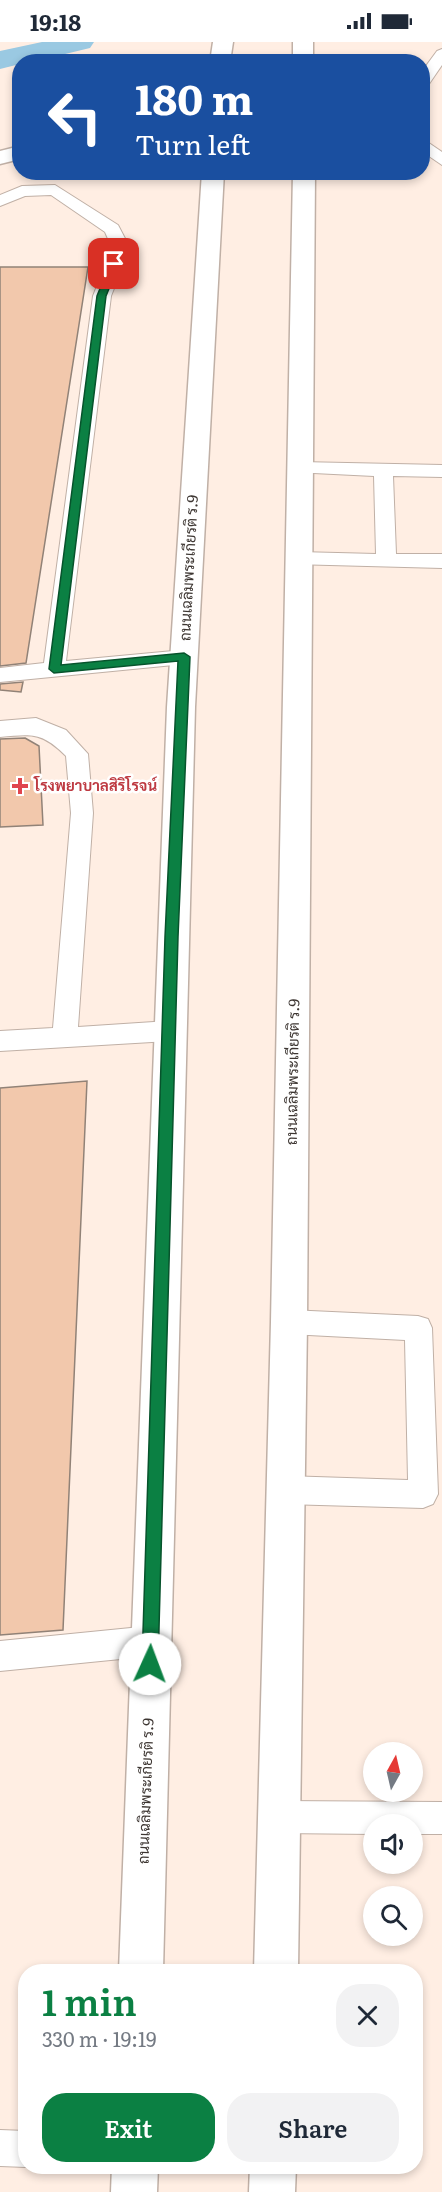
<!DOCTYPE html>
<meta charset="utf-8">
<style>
body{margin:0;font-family:Literata,Sarabun,serif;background:#f2f2f3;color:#1f2937;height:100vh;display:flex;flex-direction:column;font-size:22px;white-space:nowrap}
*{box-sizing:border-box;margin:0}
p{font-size:20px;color:#747a83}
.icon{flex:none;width:33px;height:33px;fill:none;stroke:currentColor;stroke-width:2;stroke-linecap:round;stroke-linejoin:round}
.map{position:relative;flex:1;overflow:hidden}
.drawer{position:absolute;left:18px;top:1922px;width:405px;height:210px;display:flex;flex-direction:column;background:#fff;border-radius:24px;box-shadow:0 3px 9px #0003}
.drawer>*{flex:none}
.hud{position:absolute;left:12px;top:12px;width:418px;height:126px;border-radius:24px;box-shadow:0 3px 9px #0003;background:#1a4fa0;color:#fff;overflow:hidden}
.needle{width:39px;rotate:8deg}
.buttons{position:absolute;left:363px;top:1700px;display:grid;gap:12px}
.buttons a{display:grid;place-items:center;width:60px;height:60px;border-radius:50%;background:#fff;box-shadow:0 3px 9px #0003;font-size:30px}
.pin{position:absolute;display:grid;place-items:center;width:51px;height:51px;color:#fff;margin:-26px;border-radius:12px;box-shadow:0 3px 9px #0006}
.me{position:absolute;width:66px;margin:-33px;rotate:2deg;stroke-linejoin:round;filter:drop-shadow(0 0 4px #0008)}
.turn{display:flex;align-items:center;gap:21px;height:126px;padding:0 24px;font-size:27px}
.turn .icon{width:78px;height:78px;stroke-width:2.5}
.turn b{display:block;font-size:42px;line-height:51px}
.round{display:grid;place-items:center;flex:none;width:63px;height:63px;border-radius:24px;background:#f2f2f3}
.summary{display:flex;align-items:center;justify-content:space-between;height:102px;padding:0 24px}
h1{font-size:36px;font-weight:600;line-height:45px;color:#0b8043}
.action{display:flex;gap:12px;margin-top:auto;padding:12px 24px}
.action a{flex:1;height:69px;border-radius:24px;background:#0b8043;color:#fff;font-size:24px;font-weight:600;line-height:69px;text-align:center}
.action a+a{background:#f2f2f3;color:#1f2937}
.status{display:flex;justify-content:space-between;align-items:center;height:42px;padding:0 30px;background:#fff;direction:ltr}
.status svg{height:16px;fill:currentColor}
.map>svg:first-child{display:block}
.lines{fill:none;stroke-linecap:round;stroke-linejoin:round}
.canal{fill:#9ac9e2;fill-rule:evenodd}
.building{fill:#f2c8ac;stroke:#918277;stroke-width:1.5}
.service-casing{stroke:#c0b0a6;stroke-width:2}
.minor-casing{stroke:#c0b0a6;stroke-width:3}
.secondary-casing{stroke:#c0b0a6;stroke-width:3}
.service{fill:#fff;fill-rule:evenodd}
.minor{fill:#fff;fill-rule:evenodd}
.secondary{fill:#fff;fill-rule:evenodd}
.route{fill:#0b8043;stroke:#07532c;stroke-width:1.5}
.health-dot{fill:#e0444e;stroke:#fff;stroke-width:2}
.labels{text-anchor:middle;stroke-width:5;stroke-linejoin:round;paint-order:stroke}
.street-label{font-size:15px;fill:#3d3632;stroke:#fff}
.health-label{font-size:15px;font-weight:bold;fill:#be3a42;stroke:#fff;text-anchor:start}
</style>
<div class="status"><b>19:18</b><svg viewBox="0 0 49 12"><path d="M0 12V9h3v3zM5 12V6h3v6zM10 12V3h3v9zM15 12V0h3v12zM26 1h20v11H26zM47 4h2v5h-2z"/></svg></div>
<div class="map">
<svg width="442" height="2150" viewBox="0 0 442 2150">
<rect width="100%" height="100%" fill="#ffeee3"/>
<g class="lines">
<!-- canal -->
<polygon class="canal" points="42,0 94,0 90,6 32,20 20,20 20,22 0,27 0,9"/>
</g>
<!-- building -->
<g class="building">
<polygon points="0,225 88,225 26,621 0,624"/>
<polygon points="23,640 21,650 0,648 0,642"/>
<polygon points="25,696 39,704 43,783 0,785 0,697"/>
<polygon points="87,1039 63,1588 0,1593 0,1046"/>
</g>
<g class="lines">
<!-- service casing -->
<g class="service-casing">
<g id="service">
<polygon points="442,7 442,23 429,42 423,44 423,28 437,9"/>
<polygon points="423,97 442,110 442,123 423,110"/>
<polygon points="55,143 118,183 130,206 111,254 66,619 184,608 191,610 195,615 191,620 184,622 0,640 0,626 44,621 93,254 112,206 105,190 51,153 25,154 0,164 0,153 22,144"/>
<polygon points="300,420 442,423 442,435 393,434 396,512 442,512 442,526 292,522 289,517 292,512 299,510 376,512 374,434 293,430 290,426 293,422"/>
<path d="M36 676 66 688 88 712 93 771 78 985 169 979 178 982 181 989 178 996 169 999 0 1009V989L53 986 71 771 66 714C42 690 33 692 0 695V679Z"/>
<polygon points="289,1268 418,1274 428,1277 432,1286 438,1452 433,1462 423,1466 285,1462 275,1458 270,1448 275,1438 285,1434 408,1438 405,1298 289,1292 279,1289 275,1280 279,1271"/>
<polygon points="151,1584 162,1588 166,1599 162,1610 151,1614 0,1629 0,1599"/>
<polygon points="278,1759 442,1760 442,1792 412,1792 412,1782 374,1782 374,1792 278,1791 267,1786 262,1775 267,1764"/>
<polygon points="0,2088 26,2089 26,2124 28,2124 26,2125 0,2124"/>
</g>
</g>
<!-- minor casing -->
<g class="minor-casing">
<polygon id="minor" points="20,104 20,117 0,122 0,109"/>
</g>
<!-- secondary casing -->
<g class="secondary-casing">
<g id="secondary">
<polygon points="213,0 233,0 230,20 210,20"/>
<rect x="293" y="0" width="20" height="20"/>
<polygon points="202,130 224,130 195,665 163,1929 119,1929 167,665"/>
<polygon points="293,130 315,130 307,1280 298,1929 254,1929 271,1280"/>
<polygon points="112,2124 158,2124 157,2150 111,2150"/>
<polygon points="250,2124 296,2124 295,2150 249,2150"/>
</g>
</g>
<!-- service -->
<use href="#service" class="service"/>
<!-- minor -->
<use href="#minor" class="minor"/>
<!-- secondary -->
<use href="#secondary" class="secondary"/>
</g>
<!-- route -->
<polygon class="route" points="114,219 119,222 106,254 61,623 184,611 190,615 178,895 158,1622 156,1628 150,1631 144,1628 142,1622 165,895 178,619 54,631 49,627 97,254 110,222"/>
<!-- markers -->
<path class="health-dot" d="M17 735h6v6h6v6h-6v6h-6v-6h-6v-6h6z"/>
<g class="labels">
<!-- street labels -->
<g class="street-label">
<text transform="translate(189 526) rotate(-87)" y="5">ถนนเฉลิมพระเกียรติ ร.9</text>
<text transform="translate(293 1030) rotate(-89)" y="5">ถนนเฉลิมพระเกียรติ ร.9</text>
<text transform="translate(146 1749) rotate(-88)" y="5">ถนนเฉลิมพระเกียรติ ร.9</text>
</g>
<!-- health labels -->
<g class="health-label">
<text x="34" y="749">โรงพยาบาลสิริโรจน์</text>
</g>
</g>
</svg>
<div class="buttons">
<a><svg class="needle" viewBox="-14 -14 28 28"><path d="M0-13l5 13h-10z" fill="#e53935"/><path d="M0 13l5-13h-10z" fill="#747a83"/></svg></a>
<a><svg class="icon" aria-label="sound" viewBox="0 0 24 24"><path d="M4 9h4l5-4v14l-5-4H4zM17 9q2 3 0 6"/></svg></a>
<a><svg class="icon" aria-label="search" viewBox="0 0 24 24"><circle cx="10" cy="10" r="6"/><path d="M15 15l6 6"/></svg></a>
</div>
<div class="pin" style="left:114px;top:222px;background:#d93025"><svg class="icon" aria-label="arrive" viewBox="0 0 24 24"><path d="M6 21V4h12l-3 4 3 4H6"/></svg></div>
<svg class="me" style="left:150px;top:1622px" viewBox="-20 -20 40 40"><circle r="19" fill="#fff"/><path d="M0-13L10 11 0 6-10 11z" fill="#0b8043"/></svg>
<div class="hud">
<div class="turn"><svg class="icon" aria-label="left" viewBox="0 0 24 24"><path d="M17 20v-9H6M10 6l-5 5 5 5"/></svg><div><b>180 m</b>Turn left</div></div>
</div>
<section class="drawer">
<div class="summary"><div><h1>1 min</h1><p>330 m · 19:19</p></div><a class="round"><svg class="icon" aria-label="close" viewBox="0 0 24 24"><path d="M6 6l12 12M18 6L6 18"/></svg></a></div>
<div class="action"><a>Exit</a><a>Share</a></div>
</section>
</div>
